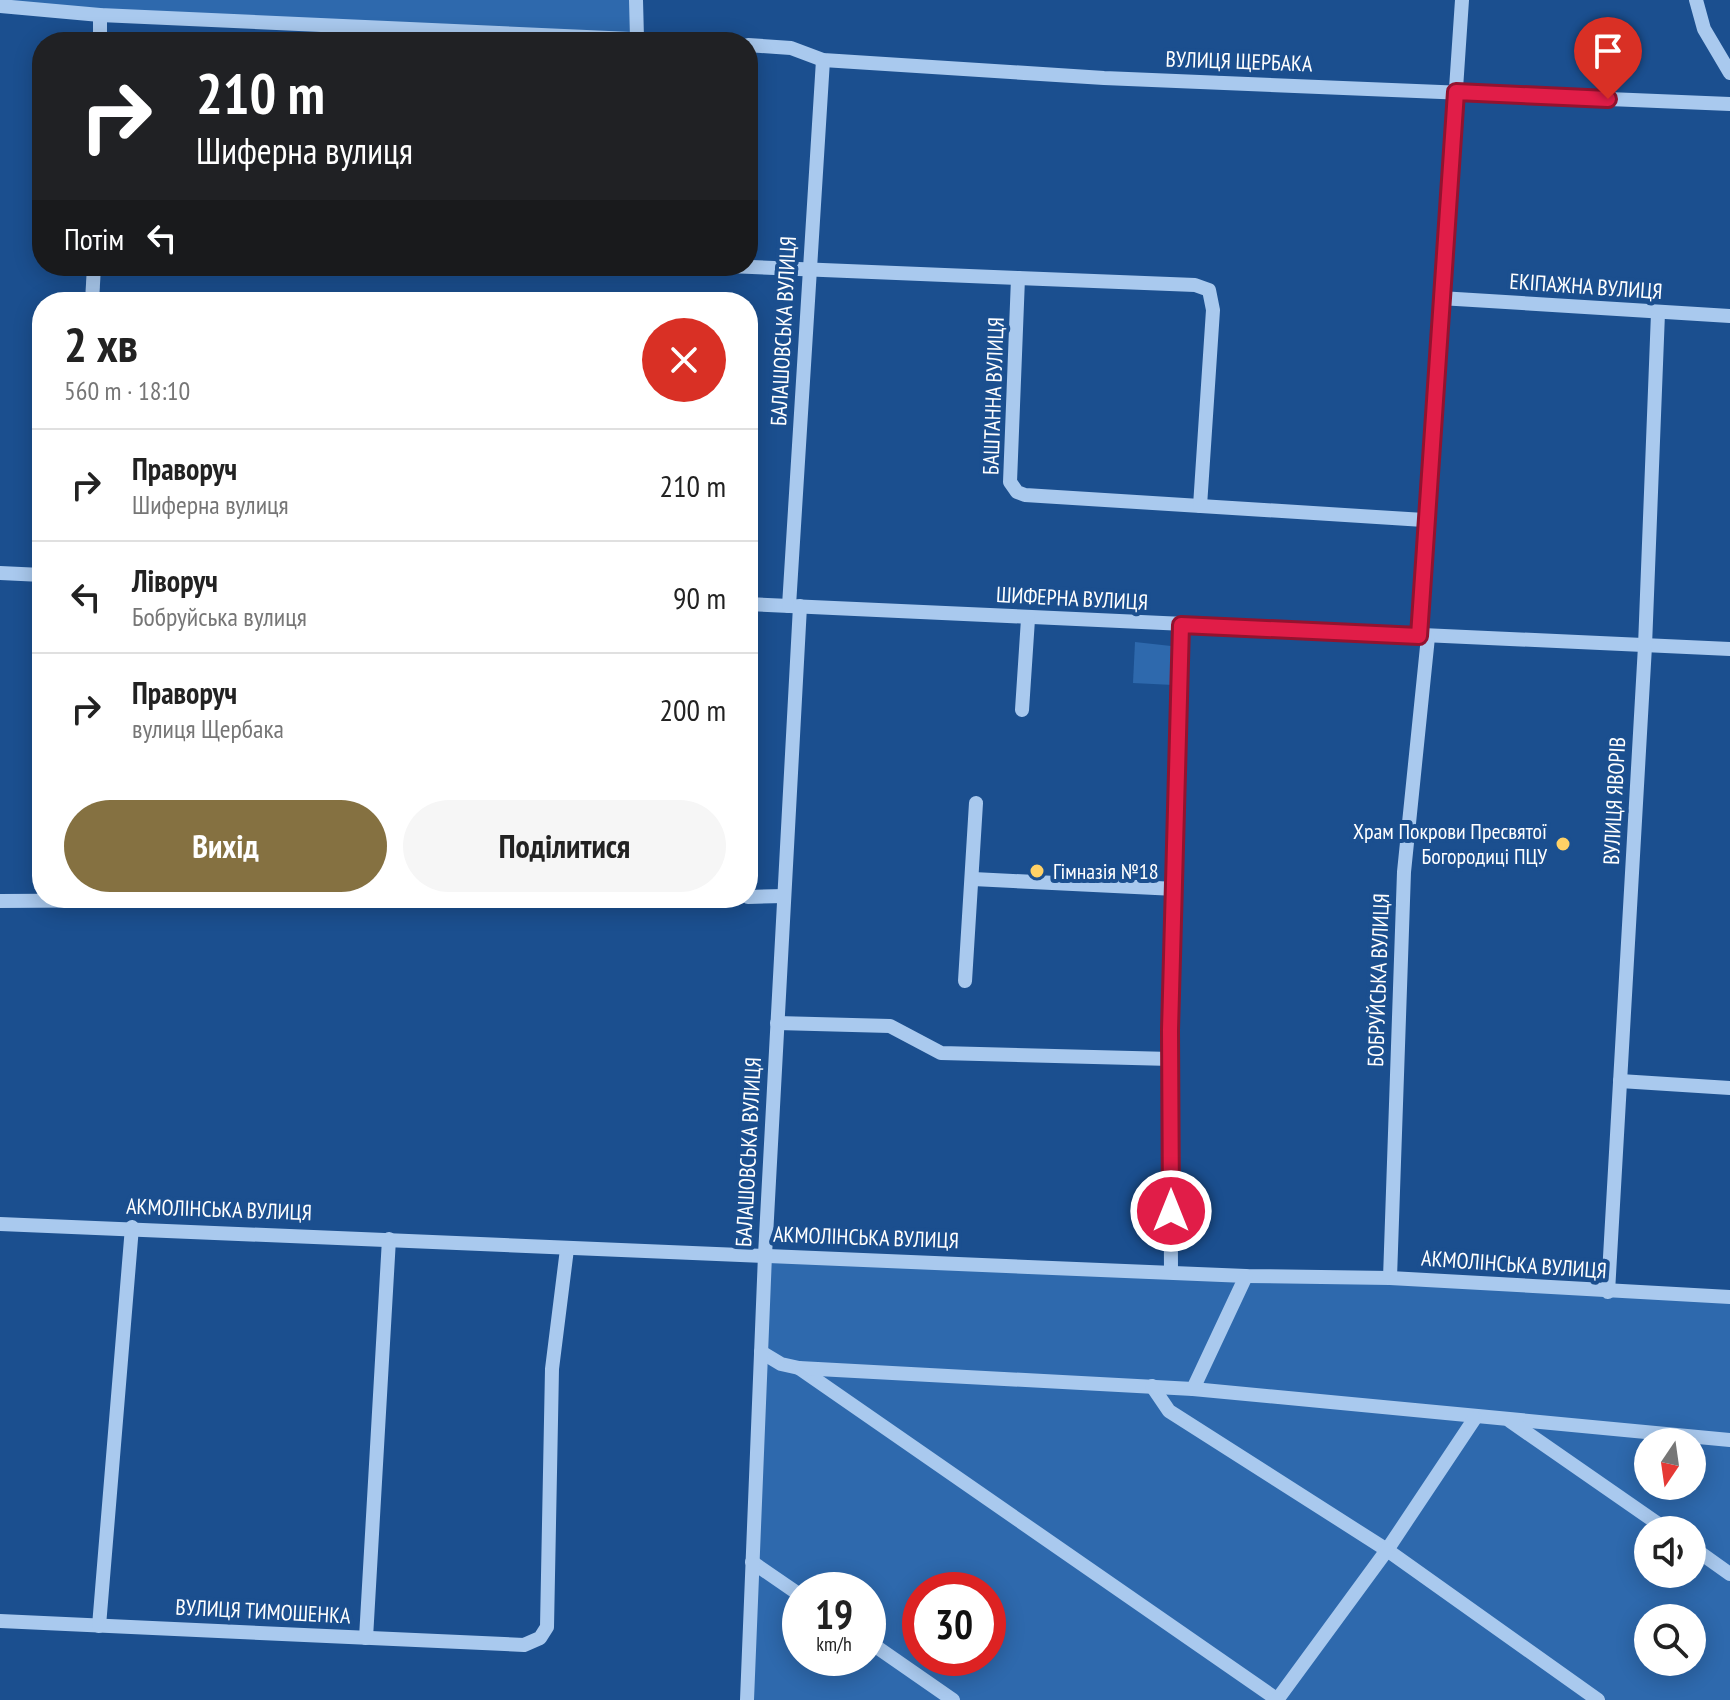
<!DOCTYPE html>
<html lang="uk">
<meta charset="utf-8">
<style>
body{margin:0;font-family:"PT Sans Narrow",sans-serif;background:#f6f6f6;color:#222;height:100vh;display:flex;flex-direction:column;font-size:30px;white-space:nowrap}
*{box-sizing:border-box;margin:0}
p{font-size:26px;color:#767676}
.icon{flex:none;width:44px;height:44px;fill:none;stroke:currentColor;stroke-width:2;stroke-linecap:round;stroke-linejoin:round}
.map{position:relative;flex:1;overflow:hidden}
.side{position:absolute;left:32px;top:292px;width:726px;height:616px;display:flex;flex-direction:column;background:#fff;border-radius:32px;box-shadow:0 4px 20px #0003}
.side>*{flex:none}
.banner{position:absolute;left:32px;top:32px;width:726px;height:244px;border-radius:32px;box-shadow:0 4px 20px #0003;background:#202124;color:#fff;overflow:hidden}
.needle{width:52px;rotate:193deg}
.buttons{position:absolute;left:1634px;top:1428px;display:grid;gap:16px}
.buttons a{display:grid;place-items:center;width:72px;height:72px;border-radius:50%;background:#fff;box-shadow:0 4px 20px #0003;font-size:40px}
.speed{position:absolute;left:782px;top:1572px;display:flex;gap:16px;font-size:40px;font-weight:700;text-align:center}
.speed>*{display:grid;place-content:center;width:104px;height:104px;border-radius:50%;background:#fff;box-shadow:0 4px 20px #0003;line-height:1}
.speed small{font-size:20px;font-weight:400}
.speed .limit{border:12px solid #d22;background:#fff;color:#111}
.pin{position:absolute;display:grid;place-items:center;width:68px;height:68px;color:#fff;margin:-82px -34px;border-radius:50% 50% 50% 0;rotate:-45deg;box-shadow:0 0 8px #0007}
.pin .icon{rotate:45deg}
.me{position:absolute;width:88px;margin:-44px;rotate:0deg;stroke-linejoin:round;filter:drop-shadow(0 0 6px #0008)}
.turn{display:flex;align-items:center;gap:28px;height:168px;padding:0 32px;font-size:36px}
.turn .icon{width:104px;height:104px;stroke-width:2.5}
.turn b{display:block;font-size:56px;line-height:68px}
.then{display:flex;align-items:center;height:76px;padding:0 32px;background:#0003;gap:16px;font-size:30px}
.round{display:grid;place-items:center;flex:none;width:84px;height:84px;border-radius:42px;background:#f6f6f6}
.headline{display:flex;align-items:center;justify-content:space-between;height:136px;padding:0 32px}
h1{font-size:48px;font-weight:700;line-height:60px}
.cta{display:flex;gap:16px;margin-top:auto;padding:16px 32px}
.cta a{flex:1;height:92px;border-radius:48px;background:#857141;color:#fff;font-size:32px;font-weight:700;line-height:92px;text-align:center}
.cta a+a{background:#f6f6f6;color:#222}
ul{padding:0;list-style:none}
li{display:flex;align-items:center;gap:24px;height:112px;padding:0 32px;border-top:2px solid #e0e0e0}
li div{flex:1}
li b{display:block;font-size:30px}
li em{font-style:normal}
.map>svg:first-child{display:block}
.green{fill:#2e69ad;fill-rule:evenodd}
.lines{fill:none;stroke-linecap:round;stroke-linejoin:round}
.minor{stroke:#a9c9ee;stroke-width:14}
.route-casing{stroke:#92132f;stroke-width:20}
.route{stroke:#e11d48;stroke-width:14}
.poi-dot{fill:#ffd166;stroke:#1b4f8f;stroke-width:3}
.labels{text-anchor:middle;stroke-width:8;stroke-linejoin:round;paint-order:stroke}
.street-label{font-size:22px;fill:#fff;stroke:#1b4f8f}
.poi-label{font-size:22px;fill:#fff;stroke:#1b4f8f;text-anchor:end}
</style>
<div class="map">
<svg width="1730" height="1700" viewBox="0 0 1730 1700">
<rect width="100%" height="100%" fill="#1b4f8f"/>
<!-- green -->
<g class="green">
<polygon points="0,0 636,0 637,38 134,16"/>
<polygon points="1135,642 1171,646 1175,653 1173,685 1133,683"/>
<path d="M765 1255 1730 1297V1700H747ZM1648 1442H1692V1486H1648ZM1648 1530H1692V1574H1648ZM800 1590H868V1658H800ZM920 1590H988V1658H920ZM1648 1618H1692V1662H1648Z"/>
</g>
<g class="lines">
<!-- minor -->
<g class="minor">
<polyline points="636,0 637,38"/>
<polyline points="1696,0 1704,29 1730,73"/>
<polyline points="0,6 100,15 699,42"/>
<polyline points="100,42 100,15"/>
<polyline points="748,45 791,48 823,60 1104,78 1730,104"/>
<polyline points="728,266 1018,278 1010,482 1017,492 1025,495 1424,520"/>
<polyline points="1018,278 1195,285 1209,290 1213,310 1200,506"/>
<polyline points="1440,298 1730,316"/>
<polyline points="92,302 94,266"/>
<polyline points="0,573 42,575"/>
<polyline points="748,604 1730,649"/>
<polyline points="789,606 823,60"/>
<polyline points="1419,636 1462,0"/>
<polyline points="1022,710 1028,619"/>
<polyline points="973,879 1176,889"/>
<polyline points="748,897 784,896"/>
<polyline points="0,901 520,898"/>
<polyline points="965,981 976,803"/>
<polyline points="777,1023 890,1026 941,1053 1171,1059"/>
<polyline points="1620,1081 1730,1088"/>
<polyline points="0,1224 1246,1276 1390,1278 1730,1297"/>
<polyline points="1171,1272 1170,1030 1181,625"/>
<polyline points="1390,1278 1404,872 1428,637"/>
<polyline points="1608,1292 1645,646 1658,313"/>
<polyline points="761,1352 781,1364 799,1368 1278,1700"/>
<polyline points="799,1368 1193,1389 1730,1440"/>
<polyline points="1152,1386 1169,1411 1387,1550 1598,1700"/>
<polyline points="1193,1389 1246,1276"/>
<polyline points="1510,1421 1667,1530"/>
<polyline points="1692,1547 1730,1574"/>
<polyline points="752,1562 800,1595"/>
<polyline points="0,1621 524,1645 540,1638 547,1627 552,1369 567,1249"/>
<polyline points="99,1626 132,1227"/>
<polyline points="366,1638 389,1239"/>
<polyline points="868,1641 953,1700"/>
<polyline points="747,1700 765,1255 800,606"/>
<polyline points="1277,1700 1387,1550 1475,1418"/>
</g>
</g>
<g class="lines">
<!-- route casing -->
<g class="route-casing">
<polyline id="route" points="1171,1211 1170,1030 1181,625 1419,636 1456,92 1608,99"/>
</g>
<!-- route -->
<use href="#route" class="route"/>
</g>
<!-- markers -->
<g class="poi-dot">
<circle cx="1563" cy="844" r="8"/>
<circle cx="1037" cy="871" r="8"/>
</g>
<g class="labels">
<!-- street labels -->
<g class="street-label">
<text transform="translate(1239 61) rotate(2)" y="8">ВУЛИЦЯ ЩЕРБАКА</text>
<text transform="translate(1586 286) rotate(4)" y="8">ЕКІПАЖНА ВУЛИЦЯ</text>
<text transform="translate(783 331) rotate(-87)" y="8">БАЛАШОВСЬКА ВУЛИЦЯ</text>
<text transform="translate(993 396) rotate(-88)" y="8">БАШТАННА ВУЛИЦЯ</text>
<text transform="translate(1072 598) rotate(3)" y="8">ШИФЕРНА ВУЛИЦЯ</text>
<text transform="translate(1614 801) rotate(-87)" y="8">ВУЛИЦЯ ЯВОРІВ</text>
<text transform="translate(1378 980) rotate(-88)" y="8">БОБРУЙСЬКА ВУЛИЦЯ</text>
<text transform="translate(748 1152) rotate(-87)" y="8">БАЛАШОВСЬКА ВУЛИЦЯ</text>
<text transform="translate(219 1209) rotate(2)" y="8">АКМОЛІНСЬКА ВУЛИЦЯ</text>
<text transform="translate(866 1237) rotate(2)" y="8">АКМОЛІНСЬКА ВУЛИЦЯ</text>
<text transform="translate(1514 1264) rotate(4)" y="8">АКМОЛІНСЬКА ВУЛИЦЯ</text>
<text transform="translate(263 1611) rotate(3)" y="8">ВУЛИЦЯ ТИМОШЕНКА</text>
</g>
<!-- poi labels -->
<g class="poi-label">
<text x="1547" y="839">Храм Покрови Пресвятої<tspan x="1547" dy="25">Богородиці ПЦУ</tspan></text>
<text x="1053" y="879" text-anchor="start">Гімназія №18</text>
</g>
</g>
</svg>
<div class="buttons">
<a><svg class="needle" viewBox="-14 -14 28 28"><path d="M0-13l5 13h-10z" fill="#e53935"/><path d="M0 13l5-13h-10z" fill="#767676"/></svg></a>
<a><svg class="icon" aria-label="sound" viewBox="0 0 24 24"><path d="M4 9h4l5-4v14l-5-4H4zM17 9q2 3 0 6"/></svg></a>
<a><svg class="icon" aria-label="search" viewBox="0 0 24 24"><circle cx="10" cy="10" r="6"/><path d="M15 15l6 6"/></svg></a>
</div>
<div class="speed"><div>19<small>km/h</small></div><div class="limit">30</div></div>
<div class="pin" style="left:1608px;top:99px;background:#d93025"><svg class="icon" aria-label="arrive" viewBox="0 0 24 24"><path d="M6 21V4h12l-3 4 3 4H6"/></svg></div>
<svg class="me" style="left:1171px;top:1211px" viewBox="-20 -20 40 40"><circle r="17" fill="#e11d48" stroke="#fff" stroke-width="3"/><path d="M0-11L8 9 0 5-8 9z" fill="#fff"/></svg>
<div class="banner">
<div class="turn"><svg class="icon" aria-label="right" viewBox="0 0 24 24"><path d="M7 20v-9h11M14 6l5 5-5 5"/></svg><div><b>210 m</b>Шиферна вулиця</div></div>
<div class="then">Потім<svg class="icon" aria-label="left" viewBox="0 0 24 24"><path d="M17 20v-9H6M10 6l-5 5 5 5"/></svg></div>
</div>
<section class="side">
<div class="headline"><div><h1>2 хв</h1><p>560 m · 18:10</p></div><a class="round" style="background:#d93025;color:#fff"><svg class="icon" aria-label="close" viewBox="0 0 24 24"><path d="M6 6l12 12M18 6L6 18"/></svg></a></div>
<ul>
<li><svg class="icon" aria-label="right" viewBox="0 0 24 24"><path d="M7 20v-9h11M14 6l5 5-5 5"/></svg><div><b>Праворуч</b><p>Шиферна вулиця</p></div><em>210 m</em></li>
<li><svg class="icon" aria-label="left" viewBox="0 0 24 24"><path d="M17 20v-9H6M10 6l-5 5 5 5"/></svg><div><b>Ліворуч</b><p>Бобруйська вулиця</p></div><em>90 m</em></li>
<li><svg class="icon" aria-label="right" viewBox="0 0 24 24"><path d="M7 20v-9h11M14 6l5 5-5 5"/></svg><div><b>Праворуч</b><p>вулиця Щербака</p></div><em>200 m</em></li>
</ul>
<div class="cta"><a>Вихід</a><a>Поділитися</a></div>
</section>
</div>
